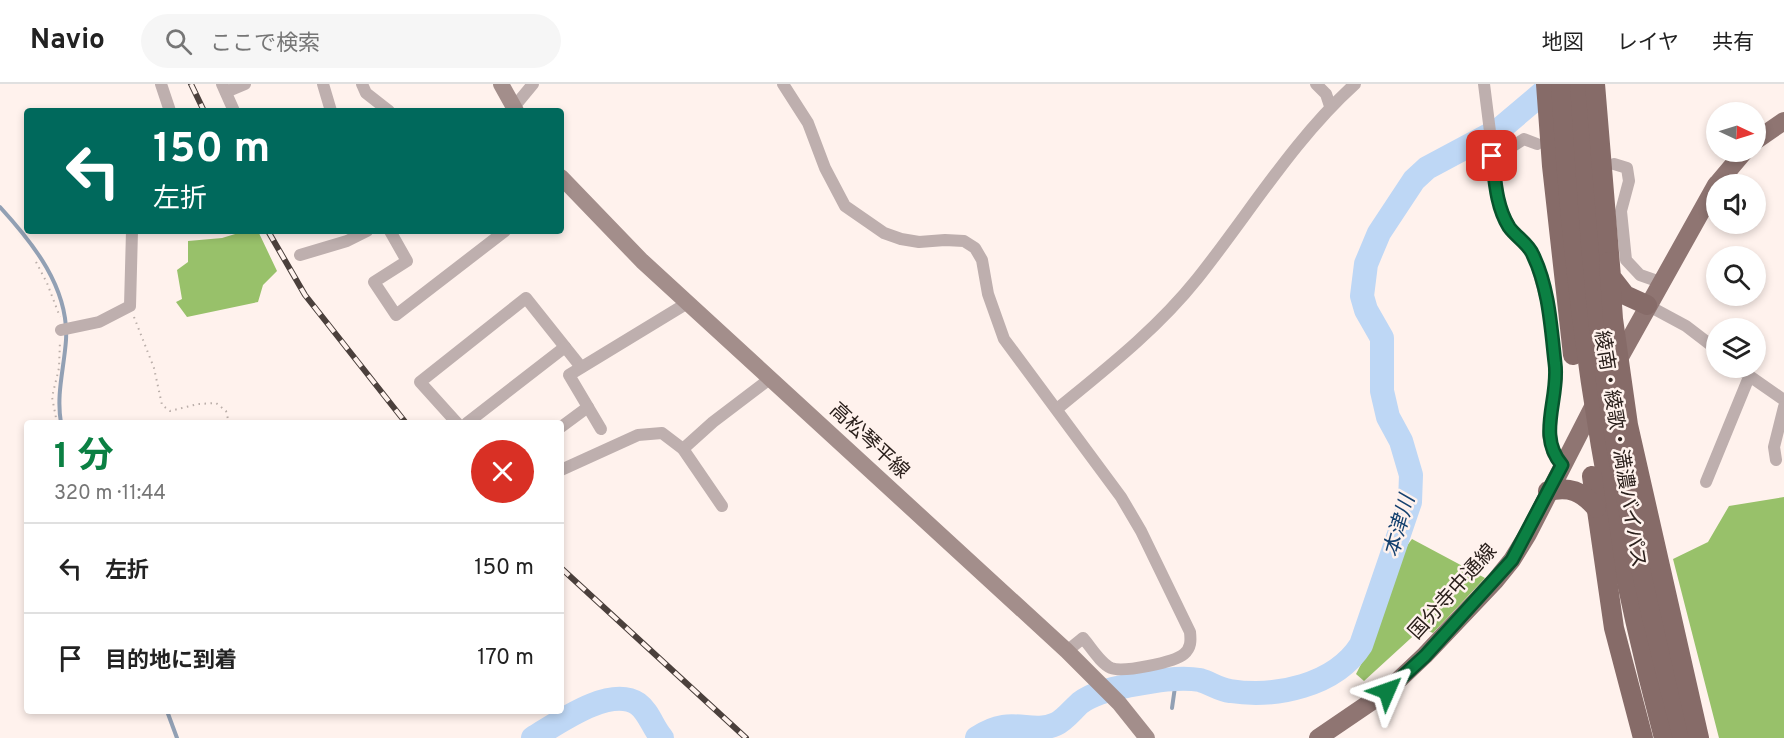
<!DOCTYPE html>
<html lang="ja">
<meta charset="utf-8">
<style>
body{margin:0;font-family:Overpass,"Noto Sans JP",sans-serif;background:#f6f6f6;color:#222;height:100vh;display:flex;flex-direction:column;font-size:22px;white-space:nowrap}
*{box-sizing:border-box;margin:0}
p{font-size:20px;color:#767676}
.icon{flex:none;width:33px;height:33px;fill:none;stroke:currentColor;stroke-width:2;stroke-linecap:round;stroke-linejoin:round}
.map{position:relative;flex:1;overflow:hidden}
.drawer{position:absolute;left:24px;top:336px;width:540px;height:294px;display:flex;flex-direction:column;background:#fff;border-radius:6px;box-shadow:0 3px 9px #0003}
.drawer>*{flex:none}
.top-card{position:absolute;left:24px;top:24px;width:540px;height:126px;border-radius:6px;box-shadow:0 3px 9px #0003;background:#00695c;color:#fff;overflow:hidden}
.needle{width:39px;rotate:94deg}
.controls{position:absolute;left:1706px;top:18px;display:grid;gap:12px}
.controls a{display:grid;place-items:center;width:60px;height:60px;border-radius:50%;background:#fff;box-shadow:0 3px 9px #0003;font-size:30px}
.pin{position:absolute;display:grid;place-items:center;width:51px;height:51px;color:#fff;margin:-26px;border-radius:12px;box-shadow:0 3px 9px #0006}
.me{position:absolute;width:66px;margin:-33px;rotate:47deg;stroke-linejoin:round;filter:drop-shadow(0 0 4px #0008)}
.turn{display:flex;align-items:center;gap:21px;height:126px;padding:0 30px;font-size:27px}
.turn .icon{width:78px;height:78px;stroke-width:2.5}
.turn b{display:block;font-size:42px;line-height:51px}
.round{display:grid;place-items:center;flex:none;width:63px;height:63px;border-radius:32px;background:#f6f6f6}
.head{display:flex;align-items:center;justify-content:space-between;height:102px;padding:0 30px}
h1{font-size:36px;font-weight:700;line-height:45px;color:#0b8043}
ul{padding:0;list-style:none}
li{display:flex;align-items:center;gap:18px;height:90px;padding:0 30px;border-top:2px solid #e0e0e0}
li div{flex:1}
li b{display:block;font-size:22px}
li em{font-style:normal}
header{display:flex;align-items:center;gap:36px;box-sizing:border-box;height:84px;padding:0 30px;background:#fff;border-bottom:2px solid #e0e0e0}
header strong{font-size:28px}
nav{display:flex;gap:33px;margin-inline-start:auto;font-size:21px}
.search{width:420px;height:54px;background:#f6f6f6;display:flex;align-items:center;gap:15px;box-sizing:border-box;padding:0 21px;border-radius:33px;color:#767676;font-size:22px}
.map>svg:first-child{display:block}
.forest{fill:#98c16a}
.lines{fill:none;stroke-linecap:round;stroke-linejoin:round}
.stream{stroke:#92a0b4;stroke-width:4}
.river{stroke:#bed7f5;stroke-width:24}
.path{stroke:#baaea9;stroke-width:2;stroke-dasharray:1.5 4.5;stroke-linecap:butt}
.minor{stroke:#beafae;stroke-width:12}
.secondary{stroke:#a38e8b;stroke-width:16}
.primary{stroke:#8f7572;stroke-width:18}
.trunk{stroke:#866b68;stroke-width:20}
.rail-casing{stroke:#4b403c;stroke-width:6}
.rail{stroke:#fff2ed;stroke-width:4;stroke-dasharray:11;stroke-linecap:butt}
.route-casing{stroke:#07532c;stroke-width:15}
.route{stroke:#0b8043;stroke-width:10}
.labels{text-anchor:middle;stroke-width:5;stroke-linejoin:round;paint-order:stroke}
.street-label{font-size:20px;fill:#2b201c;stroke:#fff2ed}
.water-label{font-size:21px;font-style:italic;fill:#15416f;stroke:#fff2ed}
</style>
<header>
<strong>Navio</strong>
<div class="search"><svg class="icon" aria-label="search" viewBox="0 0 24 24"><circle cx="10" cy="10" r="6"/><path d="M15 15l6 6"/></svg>ここで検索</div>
<nav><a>地図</a><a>レイヤ</a><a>共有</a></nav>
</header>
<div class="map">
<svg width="1784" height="654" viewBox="0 0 1784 654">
<rect width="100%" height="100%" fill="#fff2ed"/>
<!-- forest -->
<g class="forest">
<polygon points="245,147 258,147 277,187 263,201 258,218 187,233 176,218 182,215 177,186 188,178 188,157 222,154"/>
<polygon points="1784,413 1784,654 1719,654 1673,475 1708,458 1729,422"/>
<polygon points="1412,455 1485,494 1433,549 1422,544 1364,597 1356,590 1371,561 1394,479"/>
</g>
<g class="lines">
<!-- stream -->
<g class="stream">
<path d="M0 123C33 159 69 204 66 256 64 285 56 310 61 339"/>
<polyline points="1172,624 1176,596"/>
<polyline points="167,627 177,654"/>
</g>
<!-- river -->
<g class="river">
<path d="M533 654C558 639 610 601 638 620 649 628 653 644 662 654"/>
<path d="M977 654C1012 630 1029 652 1056 640 1065 636 1073 625 1080 619 1093 609 1111 605 1127 602 1149 598 1178 592 1200 596 1210 599 1220 606 1230 607 1275 614 1335 602 1361 561L1410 418 1411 391 1401 357 1388 333 1382 307V254L1366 226 1362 212 1366 180 1379 149 1414 96 1427 84 1500 45 1553 0"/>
</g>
<!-- path -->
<g class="path">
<polyline points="36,178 47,199 60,233"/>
<polyline points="134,233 154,284 162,321 170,327 198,320 216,319 226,327 229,339"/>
<polyline points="57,339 52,313 59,284 60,257"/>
</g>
<!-- minor -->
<g class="minor">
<polyline points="161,0 170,27"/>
<polyline points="222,0 234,27"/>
<polyline points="323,0 331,27"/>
<polyline points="362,0 366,9 389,27"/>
<path d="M783 0 808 39 825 84 845 122 884 149 901 155 919 158 945 156 964 157 975 164 982 176 988 210 1004 255 1121 413 1141 447 1190 548C1191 557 1191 564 1184 570 1175 578 1123 589 1111 584 1100 579 1091 563 1083 554L1067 567"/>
<polyline points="1316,0 1326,10 1330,22"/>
<polyline points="1484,0 1499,119 1510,144 1533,169 1549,226 1557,294 1548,352 1553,370 1562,381"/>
<polyline points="226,8 245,0"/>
<polyline points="514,23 533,0"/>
<polyline points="1492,72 1499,71 1524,55 1537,60"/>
<polyline points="1614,80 1627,84 1629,97 1621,127 1626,176 1640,191 1660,198"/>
<polyline points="390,147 407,177 374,198 396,231 505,147"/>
<polyline points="300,171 347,157 367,147"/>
<polyline points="1647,221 1686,242 1716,265"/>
<polyline points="61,246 99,238 130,222 132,147"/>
<polyline points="1738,284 1784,316"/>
<path d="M1057 325C1107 284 1157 245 1197 195 1249 130 1293 56 1355 0"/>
<polyline points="457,339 420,298 526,214 581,283"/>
<polyline points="467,339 565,263"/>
<polyline points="561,343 588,323"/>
<polyline points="601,345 569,291 689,218"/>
<polyline points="683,365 713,338 771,294"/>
<polyline points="1776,376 1774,363 1784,323"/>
<polyline points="561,386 638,351 662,349 683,365 722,422"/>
<polyline points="1706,398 1749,293"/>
</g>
<!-- secondary -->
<g class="secondary">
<polyline points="501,0 516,27"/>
<polyline points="561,93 642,177 1067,567 1119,619 1147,654"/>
</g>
<!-- primary -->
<g class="primary">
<polyline points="1755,57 1784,37"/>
<polyline points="1717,100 1744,68"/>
<polyline points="1616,280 1716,101"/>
<polyline points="1318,654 1387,607 1425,571 1495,497 1512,476 1528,450 1597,315"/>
</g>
<!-- trunk -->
<g class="trunk">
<polyline points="1546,0 1552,82 1573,271"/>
<path d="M1561 0C1573 223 1607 439 1664 654"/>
<path d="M1580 0C1587 114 1594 231 1613 344 1631 448 1655 552 1683 654"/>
<polyline points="1595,0 1611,193 1625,211 1647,221"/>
<polyline points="1609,178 1613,235 1628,341 1699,654"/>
<polyline points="1592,392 1614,544 1643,654"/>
<path d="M1548 407C1569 402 1582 407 1596 424"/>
</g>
<!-- rail casing -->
<g class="rail-casing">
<g id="rail">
<polyline points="191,0 204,27"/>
<polyline points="268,147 305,211 406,339"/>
<polyline points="561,484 746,654"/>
</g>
</g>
<!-- rail -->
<use href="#rail" class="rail"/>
</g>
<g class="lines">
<!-- route casing -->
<g class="route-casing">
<path id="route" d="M1387 607 1425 572 1512 476 1562 381C1536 351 1560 314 1555 279 1551 244 1549 204 1533 171 1529 160 1516 153 1509 143 1496 122 1495 96 1492 72"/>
</g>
<!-- route -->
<use href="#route" class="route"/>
</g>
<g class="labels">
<!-- street labels -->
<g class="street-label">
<text transform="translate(870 356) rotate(43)" y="7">高松琴平線</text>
<text transform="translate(1621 365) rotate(81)" y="7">綾南・綾歌・満濃バイパス</text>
<text transform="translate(1452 507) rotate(-48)" y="7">国分寺中通線</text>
</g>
<!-- water labels -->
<g class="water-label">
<text transform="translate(1399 442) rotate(-74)" y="7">本津川</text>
</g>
</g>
</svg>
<div class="controls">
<a><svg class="needle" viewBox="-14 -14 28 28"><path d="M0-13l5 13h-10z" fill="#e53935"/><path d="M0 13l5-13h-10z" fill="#767676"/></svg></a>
<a><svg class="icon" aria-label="sound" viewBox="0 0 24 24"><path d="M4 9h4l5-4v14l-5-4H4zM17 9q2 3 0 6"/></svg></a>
<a><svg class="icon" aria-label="search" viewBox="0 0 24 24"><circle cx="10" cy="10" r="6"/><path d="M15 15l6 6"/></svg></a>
<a><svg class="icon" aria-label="layers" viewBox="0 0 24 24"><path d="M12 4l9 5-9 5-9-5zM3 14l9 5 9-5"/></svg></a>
</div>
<div class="pin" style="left:1492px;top:72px;background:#d93025"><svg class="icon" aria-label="arrive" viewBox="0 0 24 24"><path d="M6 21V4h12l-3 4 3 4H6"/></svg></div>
<svg class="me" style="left:1387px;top:607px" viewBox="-20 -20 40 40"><path d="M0-17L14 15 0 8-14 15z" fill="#0b8043" stroke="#fff" stroke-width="4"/></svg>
<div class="top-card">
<div class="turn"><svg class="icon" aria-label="left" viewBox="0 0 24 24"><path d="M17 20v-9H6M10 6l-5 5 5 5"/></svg><div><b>150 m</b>左折</div></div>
</div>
<section class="drawer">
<div class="head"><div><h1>1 分</h1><p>320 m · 11:44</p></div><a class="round" style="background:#d93025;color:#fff"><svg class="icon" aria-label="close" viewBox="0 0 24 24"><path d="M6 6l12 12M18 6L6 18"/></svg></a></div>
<ul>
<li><svg class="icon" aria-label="left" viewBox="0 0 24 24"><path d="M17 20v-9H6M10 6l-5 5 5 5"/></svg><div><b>左折</b></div><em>150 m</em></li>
<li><svg class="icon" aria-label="arrive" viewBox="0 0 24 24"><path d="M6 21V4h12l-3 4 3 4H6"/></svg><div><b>目的地に到着</b></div><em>170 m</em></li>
</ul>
</section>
</div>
